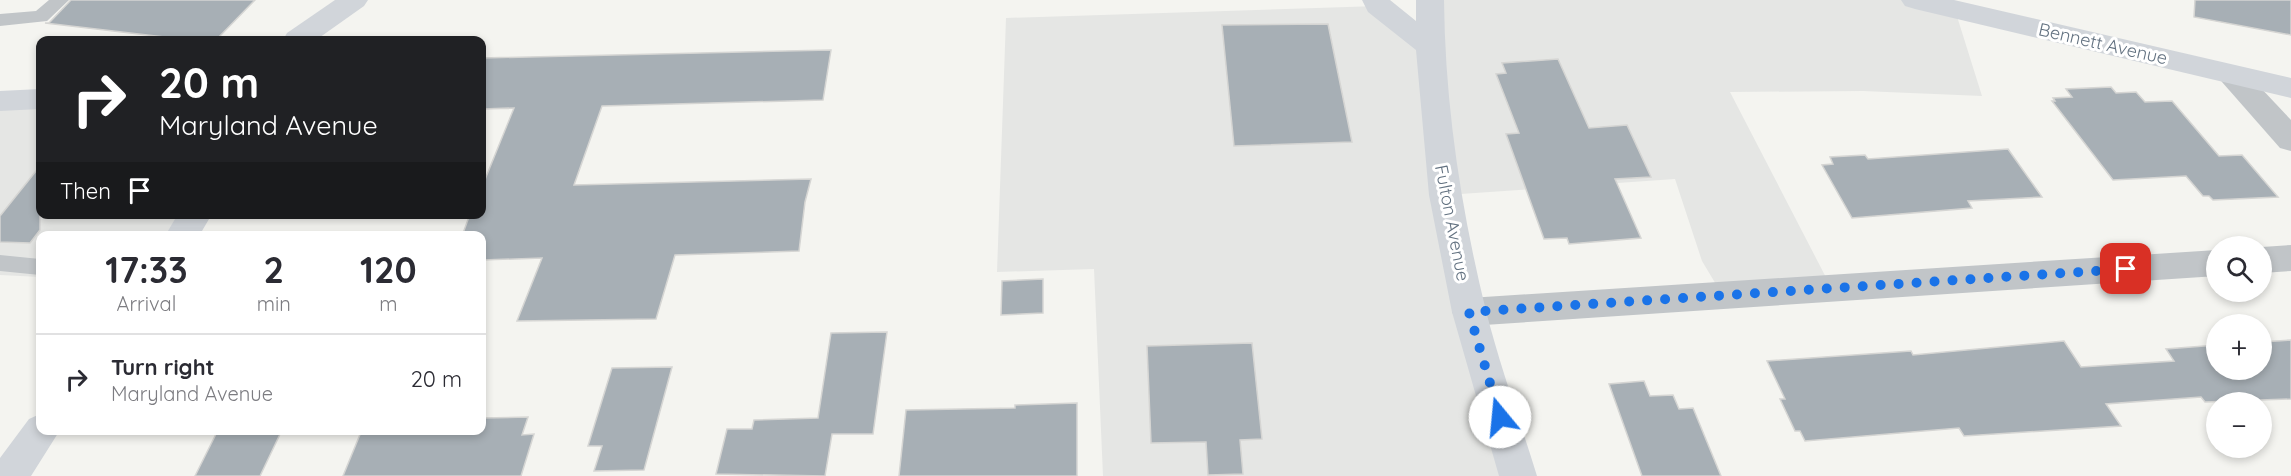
<!DOCTYPE html>
<meta charset="utf-8">
<style>
body{margin:0;font-family:Quicksand,sans-serif;background:#f2f2f3;color:#2b2b33;height:100vh;display:flex;flex-direction:column;font-size:22px;white-space:nowrap}
*{box-sizing:border-box;margin:0}
p{font-size:20px;color:#7c7c81}
.icon{flex:none;width:33px;height:33px;fill:none;stroke:currentColor;stroke-width:2;stroke-linecap:round;stroke-linejoin:round}
.map{position:relative;flex:1;overflow:hidden}
.panel{position:absolute;left:36px;top:231px;width:450px;height:204px;display:flex;flex-direction:column;background:#fff;border-radius:12px;box-shadow:0 3px 9px #0003}
.panel>*{flex:none}
.hud{position:absolute;left:36px;top:36px;width:450px;height:183px;border-radius:12px;box-shadow:0 3px 9px #0003;background:#202124;color:#fff;overflow:hidden}
.tools{position:absolute;left:2206px;top:236px;display:grid;gap:12px}
.tools a{display:grid;place-items:center;width:66px;height:66px;border-radius:50%;background:#fff;box-shadow:0 3px 9px #0003;font-size:30px}
.pin{position:absolute;display:grid;place-items:center;width:51px;height:51px;color:#fff;margin:-26px;border-radius:12px;box-shadow:0 3px 9px #0006}
.me{position:absolute;width:66px;margin:-33px;rotate:343deg;stroke-linejoin:round;filter:drop-shadow(0 0 4px #0008)}
.turn{display:flex;align-items:center;gap:21px;height:126px;padding:0 24px;font-size:27px}
.turn .icon{width:78px;height:78px;stroke-width:2.5}
.turn b{display:block;font-size:42px;line-height:51px}
.then{display:flex;align-items:center;height:57px;padding:0 24px;background:#0003;gap:12px;font-size:22px}
.eta{display:flex;justify-content:space-evenly;align-items:center;height:102px;text-align:center}
.eta b{font-size:36px;font-weight:700;line-height:42px}
ul{padding:0;list-style:none}
li{display:flex;align-items:center;gap:18px;height:90px;padding:0 24px;border-top:2px solid #e1e1e2}
li div{flex:1}
li b{display:block;font-size:22px}
li em{font-style:normal}
.map>svg:first-child{display:block}
.built{fill:#e5e6e4}
.building{fill:#a7afb5;stroke:#d5d5d3;stroke-width:1.5}
.lines{fill:none;stroke-linecap:round;stroke-linejoin:round}
.lane{fill:#c1c5c8;fill-rule:evenodd}
.street{fill:#c1c5c8;fill-rule:evenodd}
.secondary{fill:#d1d5da;fill-rule:evenodd}
.primary{fill:#d1d5da;fill-rule:evenodd}
.route{stroke:#1a73e8;stroke-width:10;stroke-dasharray:0 18}
.labels{text-anchor:middle;stroke-width:6;stroke-linejoin:round;paint-order:stroke}
.street-label{font-size:18px;fill:#637281;stroke:#fff}
</style>
<div class="map">
<svg width="2291" height="476" viewBox="0 0 2291 476">
<rect width="100%" height="100%" fill="#f4f4f0"/>
<!-- built -->
<g class="built">
<polygon points="1430,0 1915,0 1955,10 1982,96 1863,91 1730,92 1832,289 1723,296 1702,261 1675,179 1446,195 1518,476 1103,476 1094,269 997,272 1006,18 1378,6 1429,46"/>
<polygon points="40,99 40,214 196,215 181,235 40,236 40,277 0,275 0,101"/>
</g>
<!-- building -->
<g class="building">
<polygon points="71,0 255,0 216,40 190,40 45,23 49,23"/>
<polygon points="2195,0 2291,0 2291,35 2194,17"/>
<polygon points="1328,24 1352,142 1234,146 1222,25"/>
<polygon points="831,50 823,100 602,106 574,185 811,179 805,202 799,251 675,255 656,319 517,321 542,258 482,260 482,236 462,236 470,214 482,214 482,187 514,108 482,109 482,58"/>
<polygon points="1558,59 1589,128 1627,125 1651,177 1615,179 1641,238 1569,244 1567,238 1544,239 1506,134 1519,133 1496,74 1506,73 1502,63"/>
<polygon points="2111,87 2116,93 2136,92 2145,102 2172,101 2219,156 2242,155 2278,197 2213,200 2209,196 2203,196 2186,176 2113,180 2052,101 2055,101 2053,98 2072,97 2066,89"/>
<polygon points="2008,149 2042,197 1968,201 1972,208 1852,218 1822,165 1833,164 1830,157 1865,155 1868,159"/>
<polygon points="40,166 40,230 30,243 0,242 0,216"/>
<polygon points="1043,279 1043,313 1001,315 1002,281"/>
<polygon points="887,332 873,434 832,434 825,476 716,474 727,429 752,429 754,420 818,418 831,333"/>
<polygon points="2291,340 2291,399 2205,402 2201,397 2106,404 2121,426 1964,436 1959,428 1805,441 1800,431 1795,431 1780,399 1785,399 1767,361 1911,351 1913,355 2064,341 2081,367 2174,361 2166,349 2217,345 2217,369 2262,369 2262,342"/>
<polygon points="1252,343 1262,439 1240,440 1243,474 1208,475 1206,442 1151,443 1147,346"/>
<polygon points="672,367 644,470 594,471 602,446 588,446 612,368"/>
<polygon points="1644,381 1650,396 1673,395 1679,409 1693,408 1721,476 1642,476 1609,384"/>
<polygon points="1077,403 1077,476 899,476 906,410 1015,408 1015,405"/>
<polygon points="528,417 522,435 534,434 521,476 343,476 361,432 482,430 482,418"/>
<polygon points="218,430 282,430 260,476 195,476"/>
</g>
<g class="lines">
<!-- lane -->
<g class="lane">
<polygon points="49,0 69,0 47,21 0,26 0,14 36,11"/>
<polygon points="0,255 40,259 40,275 0,271"/>
</g>
<!-- street -->
<g class="street">
<polygon points="2232,65 2242,68 2291,120 2291,151 2280,148 2222,82 2217,75 2222,68"/>
<polygon points="2291,245 2291,271 2262,273 2262,247"/>
<polygon points="2217,250 2217,276 1469,326 1457,322 1452,312 1457,302 1469,298"/>
</g>
<!-- secondary -->
<g class="secondary">
<polygon points="1901,0 1954,0 2291,78 2291,98 1915,9 1905,6"/>
<polygon points="40,89 40,109 0,111 0,91"/>
</g>
<!-- primary -->
<g class="primary">
<polygon points="335,0 368,0 364,6 316,40 283,40 287,33"/>
<path d="M1362 0H1390L1416 21V0H1444C1445 105 1461 209 1486 311 1500 366 1520 421 1537 476H1499L1452 312 1429 195 1416 50 1368 12Z"/>
<polygon points="178,214 212,214 199,236 165,236"/>
<polygon points="40,414 40,430 60,430 31,476 0,476 0,458 29,419"/>
</g>
</g>
<g class="lines">
<!-- route -->
<polyline class="route" points="1500,417 1469,312 2126,269"/>
</g>
<g class="labels">
<!-- street labels -->
<g class="street-label">
<text transform="translate(2103 44) rotate(13)" y="6">Bennett Avenue</text>
<text transform="translate(1452 223) rotate(79)" y="6">Fulton Avenue</text>
</g>
</g>
</svg>
<div class="tools">
<a><svg class="icon" aria-label="search" viewBox="0 0 24 24"><circle cx="10" cy="10" r="6"/><path d="M15 15l6 6"/></svg></a>
<a>+</a>
<a>−</a>
</div>
<div class="pin" style="left:2126px;top:269px;background:#d93025"><svg class="icon" aria-label="arrive" viewBox="0 0 24 24"><path d="M6 21V4h12l-3 4 3 4H6"/></svg></div>
<svg class="me" style="left:1500px;top:417px" viewBox="-20 -20 40 40"><circle r="19" fill="#fff"/><path d="M0-13L10 11 0 6-10 11z" fill="#1a73e8"/></svg>
<div class="hud">
<div class="turn"><svg class="icon" aria-label="right" viewBox="0 0 24 24"><path d="M7 20v-9h11M14 6l5 5-5 5"/></svg><div><b>20 m</b>Maryland Avenue</div></div>
<div class="then">Then<svg class="icon" aria-label="arrive" viewBox="0 0 24 24"><path d="M6 21V4h12l-3 4 3 4H6"/></svg></div>
</div>
<section class="panel">
<div class="eta">
<div><b>17:33</b><p>Arrival</p></div>
<div><b>2</b><p>min</p></div>
<div><b>120</b><p>m</p></div>
</div>
<ul>
<li><svg class="icon" aria-label="right" viewBox="0 0 24 24"><path d="M7 20v-9h11M14 6l5 5-5 5"/></svg><div><b>Turn right</b><p>Maryland Avenue</p></div><em>20 m</em></li>
</ul>
</section>
</div>
